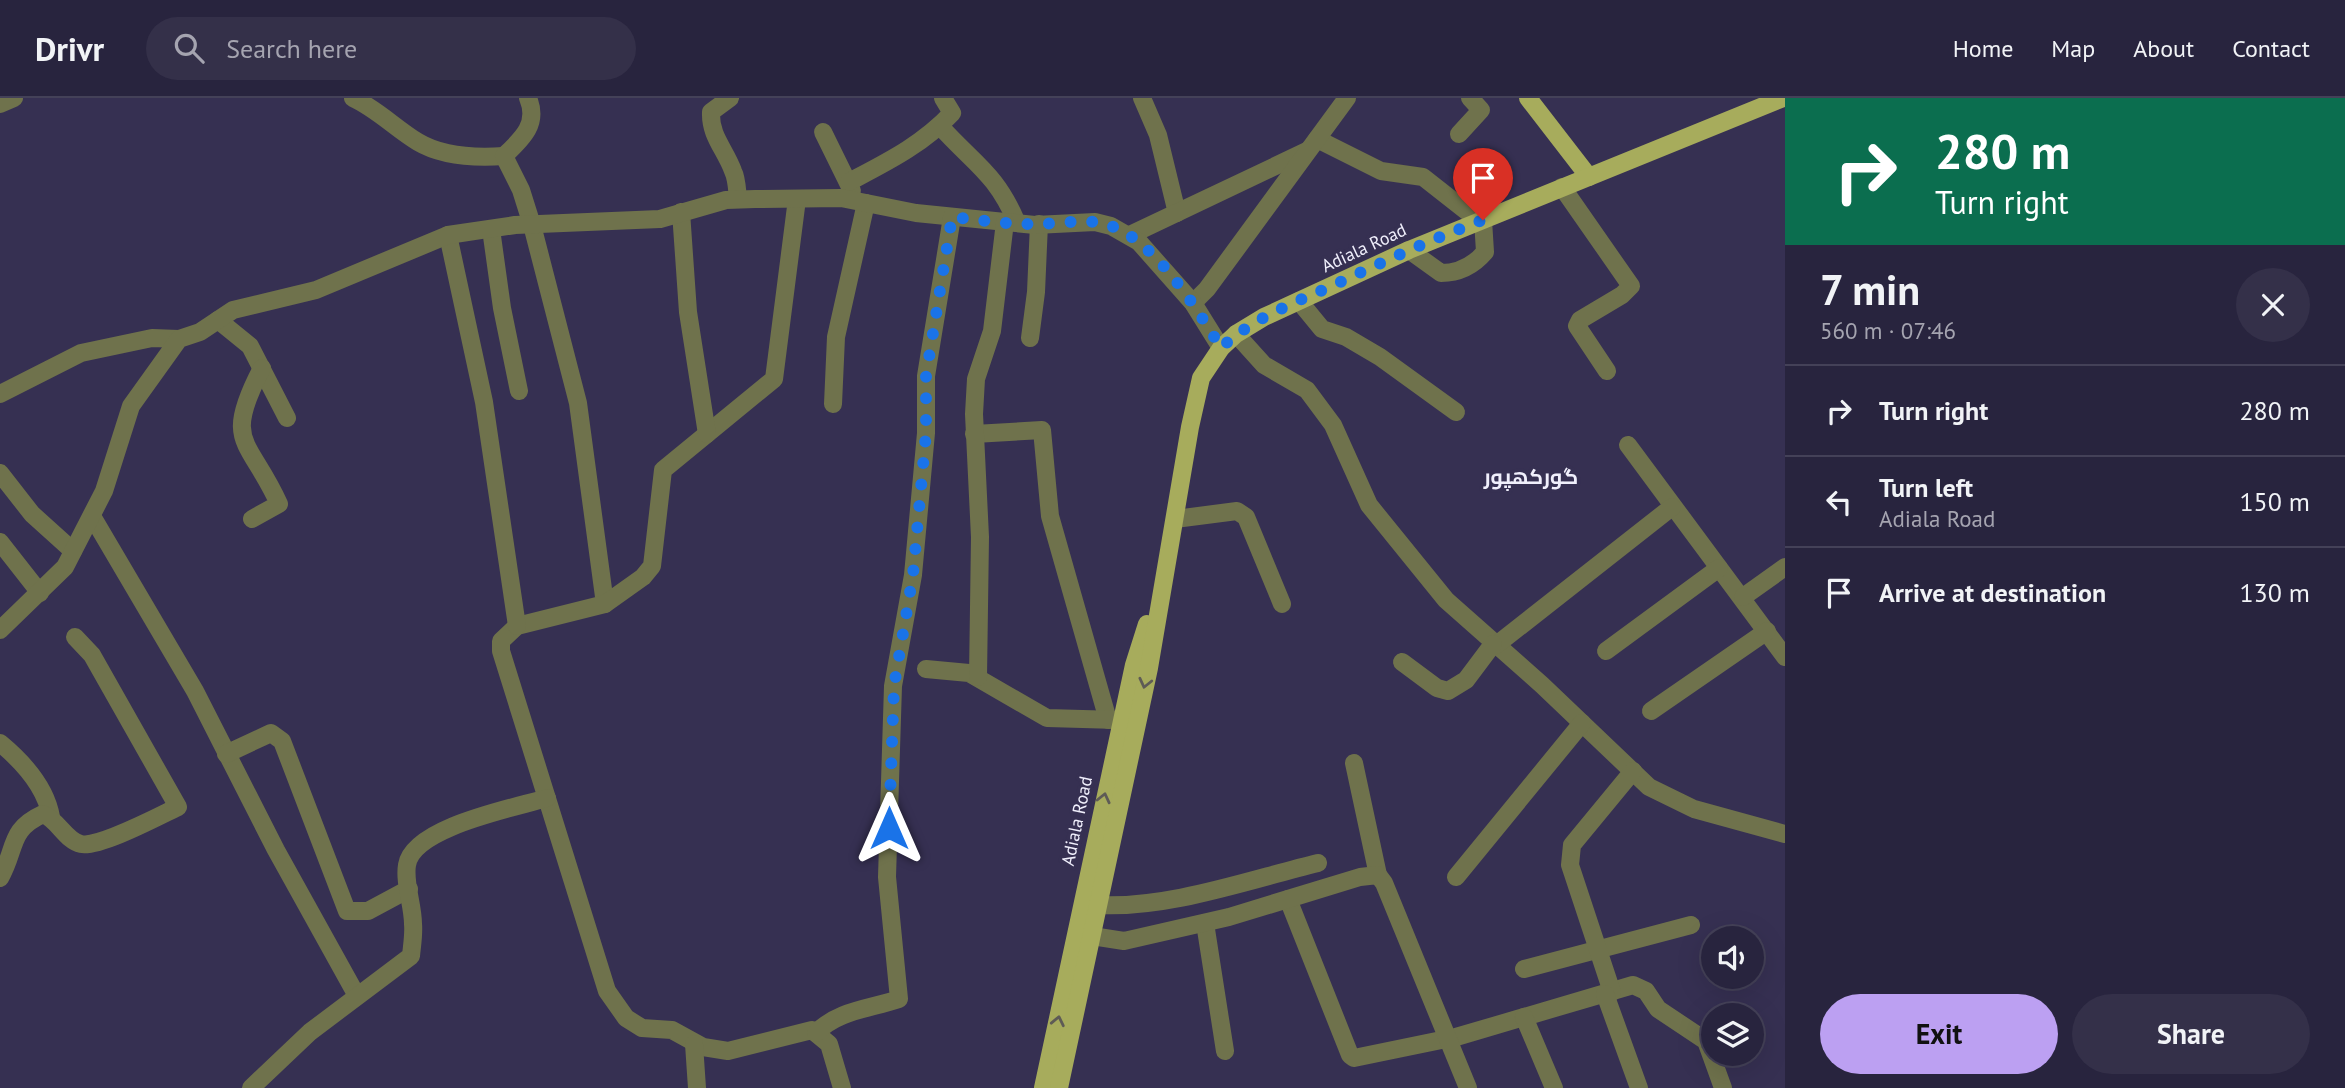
<!DOCTYPE html>
<meta charset="utf-8">
<style>
body{margin:0;font-family:"PT Sans",Cairo,sans-serif;background:#343049;color:#f1f3f6;height:100vh;display:flex;flex-direction:column;font-size:26px;white-space:nowrap}
*{box-sizing:border-box;margin:0}
p{font-size:23px;color:#a5a4b0}
.icon{flex:none;width:38px;height:38px;fill:none;stroke:currentColor;stroke-width:2;stroke-linecap:round;stroke-linejoin:round}
.map{position:relative;flex:1;overflow:hidden}
.sheet{display:flex;flex-direction:column;background:#28243e;width:560px}
.sheet>*{flex:none}
.hud{background:#0b6e4f;color:#fff;overflow:hidden}
.buttons{position:absolute;left:1701px;top:828px;display:grid;gap:14px}
.buttons a{display:grid;place-items:center;width:63px;height:63px;border-radius:50%;background:#28243e;box-shadow:0 7px 28px #0002,0 0 0 2px #444158;font-size:35px}
.pin{position:absolute;display:grid;place-items:center;width:60px;height:60px;color:#fff;margin:-72px -30px;border-radius:50% 50% 50% 0;rotate:-45deg;box-shadow:0 0 7px #0007}
.pin .icon{rotate:45deg}
.me{position:absolute;width:77px;margin:-38px;rotate:0deg;stroke-linejoin:round;filter:drop-shadow(0 0 5px #0008)}
.turn{display:flex;align-items:center;gap:24px;height:147px;padding:0 35px;font-size:32px}
.turn .icon{width:91px;height:91px;stroke-width:2.5}
.turn b{display:block;font-size:49px;line-height:60px}
.round{display:grid;place-items:center;flex:none;width:74px;height:74px;border-radius:37px;background:#343049}
.summary{display:flex;align-items:center;justify-content:space-between;height:119px;padding:0 35px}
h1{font-size:42px;font-weight:700;line-height:52px}
.button{display:flex;gap:14px;margin-top:auto;padding:14px 35px}
.button a{flex:1;height:80px;border-radius:42px;background:#bca0f2;color:#111;font-size:28px;font-weight:700;line-height:80px;text-align:center}
.button a+a{background:#343049;color:#f1f3f6}
ul{padding:0;list-style:none}
li{display:flex;align-items:center;gap:21px;height:91px;padding:0 35px;border-top:2px solid #444158}
li div{flex:1}
li b{display:block;font-size:26px}
li em{font-style:normal}
header{display:flex;align-items:center;gap:42px;box-sizing:border-box;height:98px;padding:0 35px;background:#28243e;border-bottom:2px solid #444158}
header strong{font-size:33px}
nav{display:flex;gap:38px;margin-inline-start:auto;font-size:24px}
.search{width:490px;height:63px;background:#343049;display:flex;align-items:center;gap:18px;box-sizing:border-box;padding:0 24px;border-radius:38px;color:#a5a4b0;font-size:26px}
main{display:flex;flex:1;min-height:0}
.map>svg:first-child{display:block}
.lines{fill:none;stroke-linecap:round;stroke-linejoin:round}
.minor{stroke:#6f724c;stroke-width:18}
.major{stroke:#a7ac5c;stroke-width:18}
.oneway{stroke:#5e5b56}
.route{stroke:#1a73e8;stroke-width:12;stroke-dasharray:0 21.6}
.labels{text-anchor:middle;stroke-width:7;stroke-linejoin:round;paint-order:stroke}
.street-label{font-size:18px;fill:#f0effc;stroke:#363052}
.quarter-label{font-size:21px;font-weight:bold;fill:#f0effc;stroke:#363052}
</style>
<header>
<strong>Drivr</strong>
<div class="search"><svg class="icon" aria-label="search" viewBox="0 0 24 24"><circle cx="10" cy="10" r="6"/><path d="M15 15l6 6"/></svg>Search here</div>
<nav><a>Home</a><a>Map</a><a>About</a><a>Contact</a></nav>
</header>
<main>
<div class="map">
<svg width="1785" height="990" viewBox="0 0 1785 990">
<rect width="100%" height="100%" fill="#363052"/>
<g class="lines">
<!-- minor -->
<g class="minor">
<path d="M353 0C377 11 395 30 418 44 443 59 475 60 504 58"/>
<path d="M528 0C539 26 522 41 504 58L521 92 532 127 578 305 605 506"/>
<path d="M730 0 711 14C710 38 725 51 733 73 737 81 737 92 738 101"/>
<polyline points="1142,0 1158,37 1177,115"/>
<polyline points="0,6 14,0"/>
<path d="M940 28C974 66 996 75 1017 125"/>
<polyline points="823,34 852,93"/>
<polyline points="1459,36 1481,12 1470,0"/>
<polyline points="1317,41 1381,73 1423,79 1479,123"/>
<path d="M849 84C887 64 922 47 952 15L943 0"/>
<polyline points="1562,89 1631,188 1622,197 1580,222 1577,228 1607,273"/>
<polyline points="797,101 774,281 663,372 652,468 643,479 605,506 517,528 501,543 501,553 607,893 626,920 642,930 672,932 703,949 728,953 812,932 829,946 842,990"/>
<polyline points="681,114 688,214 707,336"/>
<polyline points="491,131 502,210 519,293"/>
<polyline points="448,137 484,304 517,528"/>
<polyline points="1130,137 1307,53"/>
<path d="M1409 152 1441 175C1459 175 1474 167 1485 154L1483 122"/>
<polyline points="1299,203 1322,231 1346,239 1380,259 1456,314"/>
<polyline points="1193,205 1207,191 1347,0"/>
<polyline points="218,222 250,248 287,320"/>
<polyline points="1236,236 1264,267 1307,292 1333,327 1369,407 1446,502 1542,587 1649,689 1694,711 1785,736"/>
<polyline points="1030,240 1036,194 1039,126"/>
<polyline points="0,296 81,255 152,240 179,241"/>
<polyline points="833,306 836,239 866,105"/>
<polyline points="974,336 1042,332 1050,418 1108,622"/>
<polyline points="1628,347 1785,559"/>
<polyline points="0,375 32,416 73,453"/>
<polyline points="92,418 195,593 276,752 357,898"/>
<path d="M252 421 279 406C249 340 222 346 262 270"/>
<polyline points="1175,421 1237,413 1246,419 1282,506"/>
<polyline points="0,444 40,495"/>
<polyline points="1743,499 1785,469"/>
<polyline points="0,532 65,469 104,393 131,308 179,241 200,234 233,212 316,192 448,137 515,127 660,121 726,102 755,101 841,100 916,115 1035,127 1095,124 1111,128 1139,144 1193,205 1221,250"/>
<polyline points="1495,548 1672,409"/>
<polyline points="1606,553 1719,470"/>
<polyline points="1402,564 1437,590 1448,593 1466,582 1493,546"/>
<polyline points="926,571 969,575 1047,620 1118,622"/>
<polyline points="978,579 980,439 974,316 976,281 992,233 1005,124"/>
<polyline points="1651,613 1767,533"/>
<path d="M0 645C23 664 46 690 51 719"/>
<polyline points="226,656 271,635 282,643 347,813 368,813 409,791"/>
<polyline points="1354,665 1378,777"/>
<polyline points="1456,779 1582,625"/>
<path d="M0 780C17 750 8 732 43 716 58 722 66 743 81 746 99 750 159 718 178 709L92 557 75 539"/>
<polyline points="1288,801 1350,957 1354,960 1456,939 1633,887 1646,893 1658,911 1706,943 1723,990"/>
<path d="M1097 807C1168 811 1248 782 1318 765"/>
<polyline points="1205,825 1225,953"/>
<polyline points="1079,836 1124,843 1229,819 1360,779 1378,777 1384,785 1468,990"/>
<polyline points="1524,871 1691,827"/>
<polyline points="1612,894 1570,767 1572,747 1633,673"/>
<polyline points="1605,896 1639,990"/>
<polyline points="1524,919 1554,990"/>
<path d="M816 935C838 912 870 911 899 901L887 779 893 588 913 477 926 335V278L952 119"/>
<polyline points="694,946 697,990"/>
<path d="M251 990 310 934 411 858C412 847 414 836 413 826 413 807 404 785 407 767 413 729 514 710 547 700"/>
</g>
<!-- major -->
<g class="major">
<polyline points="1528,0 1589,79"/>
<polyline points="1043,990 1134,567 1147,526"/>
<polyline points="1059,990 1149,570 1190,329 1201,280 1221,250 1236,236 1264,219 1409,152 1783,0"/>
</g>
</g>
<!-- one-way arrows -->
<defs><path id="oneway-chevron" d="M-2-3.5L2.5 0L-2 3.5" fill="none" stroke-width="1.6" stroke-linecap="round" stroke-linejoin="round" transform="scale(1.75)"/></defs>
<g class="oneway">
<use href="#oneway-chevron" transform="translate(1145 585) rotate(103)"/>
<use href="#oneway-chevron" transform="translate(1104 700) rotate(-77)"/>
<use href="#oneway-chevron" transform="translate(1058 923) rotate(-78)"/>
</g>
<g class="lines">
<!-- route -->
<path class="route" d="M889 730 894 588 913 477 926 335V278L952 119C980 122 1009 127 1037 126 1056 126 1077 122 1096 124 1149 131 1195 208 1221 250 1253 220 1294 205 1334 187 1383 164 1432 141 1483 122"/>
</g>
<g class="labels">
<!-- street labels -->
<g class="street-label">
<text transform="translate(1364 150) rotate(-25)" y="6">Adiala Road</text>
<text transform="translate(1077 723) rotate(-78)" y="6">Adiala Road</text>
</g>
<!-- quarter labels -->
<g class="quarter-label">
<text x="1531" y="386">گورکھپور</text>
</g>
</g>
</svg>
<div class="buttons">
<a><svg class="icon" aria-label="sound" viewBox="0 0 24 24"><path d="M4 9h4l5-4v14l-5-4H4zM17 9q2 3 0 6"/></svg></a>
<a><svg class="icon" aria-label="layers" viewBox="0 0 24 24"><path d="M12 4l9 5-9 5-9-5zM3 14l9 5 9-5"/></svg></a>
</div>
<div class="pin" style="left:1483px;top:122px;background:#d93025"><svg class="icon" aria-label="arrive" viewBox="0 0 24 24"><path d="M6 21V4h12l-3 4 3 4H6"/></svg></div>
<svg class="me" style="left:889px;top:730px" viewBox="-20 -20 40 40"><path d="M0-17L14 15 0 8-14 15z" fill="#1a73e8" stroke="#fff" stroke-width="4"/></svg>
</div>
<section class="sheet">
<div class="hud">
<div class="turn"><svg class="icon" aria-label="right" viewBox="0 0 24 24"><path d="M7 20v-9h11M14 6l5 5-5 5"/></svg><div><b>280 m</b>Turn right</div></div>
</div>
<div class="summary"><div><h1>7 min</h1><p>560 m · 07:46</p></div><a class="round"><svg class="icon" aria-label="close" viewBox="0 0 24 24"><path d="M6 6l12 12M18 6L6 18"/></svg></a></div>
<ul>
<li><svg class="icon" aria-label="right" viewBox="0 0 24 24"><path d="M7 20v-9h11M14 6l5 5-5 5"/></svg><div><b>Turn right</b></div><em>280 m</em></li>
<li><svg class="icon" aria-label="left" viewBox="0 0 24 24"><path d="M17 20v-9H6M10 6l-5 5 5 5"/></svg><div><b>Turn left</b><p>Adiala Road</p></div><em>150 m</em></li>
<li><svg class="icon" aria-label="arrive" viewBox="0 0 24 24"><path d="M6 21V4h12l-3 4 3 4H6"/></svg><div><b>Arrive at destination</b></div><em>130 m</em></li>
</ul>
<div class="button"><a>Exit</a><a>Share</a></div>
</section>
</main>
